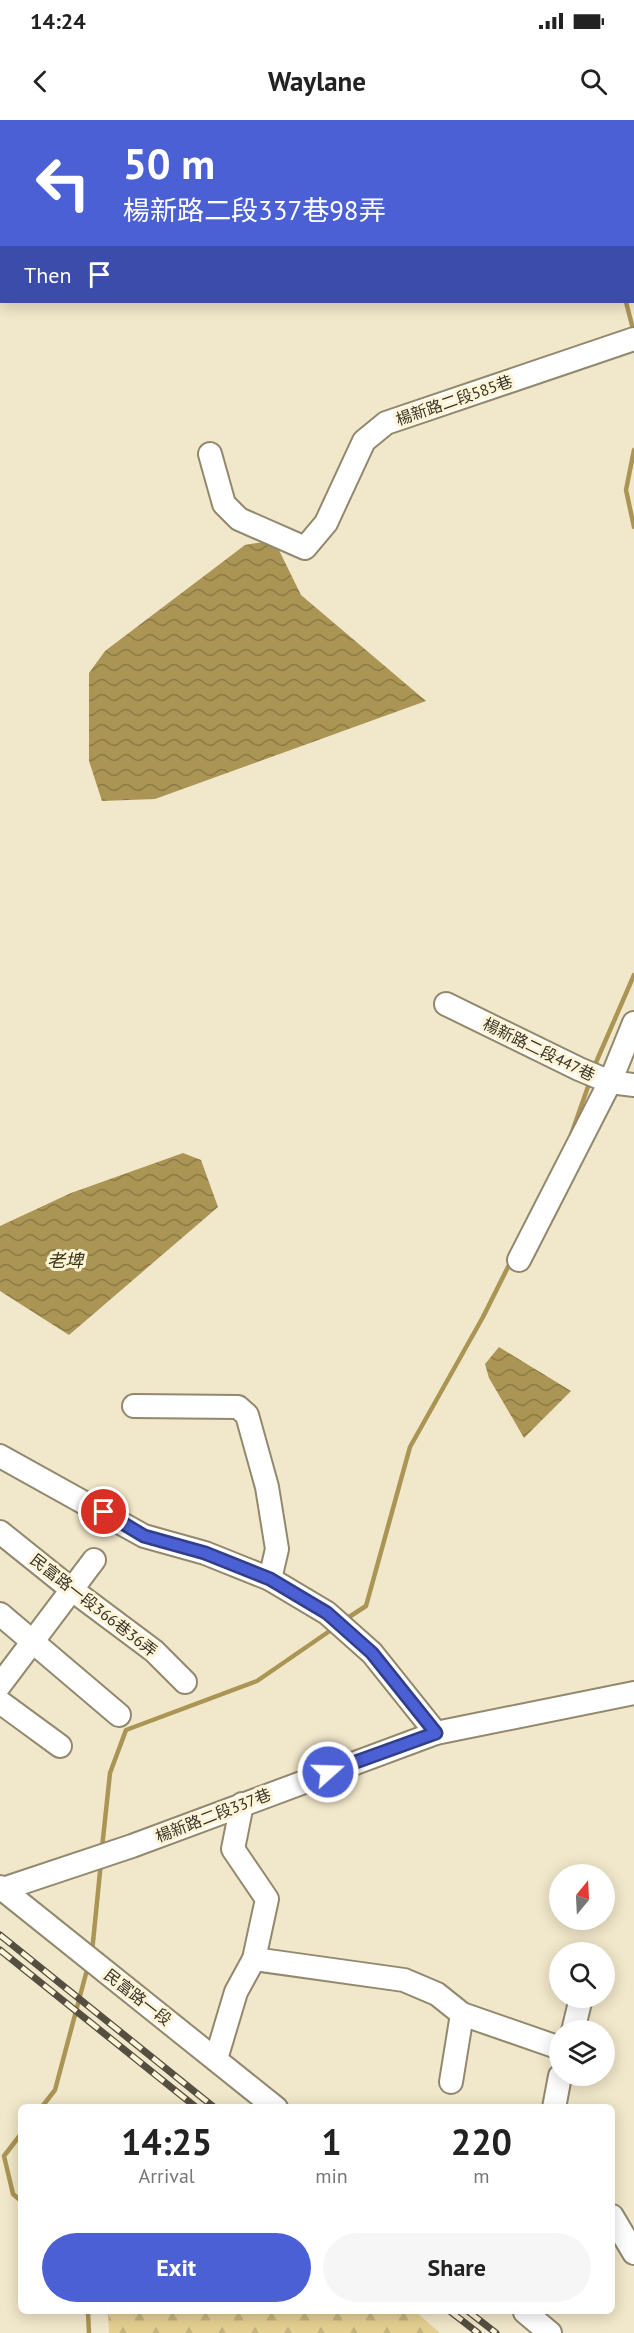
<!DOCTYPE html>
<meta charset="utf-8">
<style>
body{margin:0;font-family:"PT Sans","Noto Sans TC",sans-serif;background:#f6f6f6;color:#222;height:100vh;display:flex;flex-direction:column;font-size:22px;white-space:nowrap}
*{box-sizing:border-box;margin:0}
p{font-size:20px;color:#767676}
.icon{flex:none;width:33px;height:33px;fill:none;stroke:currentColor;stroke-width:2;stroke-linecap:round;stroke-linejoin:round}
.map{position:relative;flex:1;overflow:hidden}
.side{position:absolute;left:18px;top:1984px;width:597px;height:210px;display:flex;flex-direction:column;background:#fff;border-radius:9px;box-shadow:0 3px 15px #0003}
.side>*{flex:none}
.guide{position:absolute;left:0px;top:0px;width:634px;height:183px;box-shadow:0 3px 15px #0003;background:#4b60d5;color:#fff;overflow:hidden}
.needle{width:39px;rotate:18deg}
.fabs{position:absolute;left:549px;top:1744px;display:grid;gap:12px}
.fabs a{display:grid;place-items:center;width:66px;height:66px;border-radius:50%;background:#fff;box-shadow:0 3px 15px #0003;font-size:30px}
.pin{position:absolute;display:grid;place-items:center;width:51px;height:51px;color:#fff;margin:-26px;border:3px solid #fff;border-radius:50%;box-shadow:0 2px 6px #0007}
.me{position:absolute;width:66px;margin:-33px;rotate:70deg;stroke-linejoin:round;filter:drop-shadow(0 0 4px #0008)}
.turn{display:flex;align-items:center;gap:21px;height:126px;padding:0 24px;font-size:27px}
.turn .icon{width:78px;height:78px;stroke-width:2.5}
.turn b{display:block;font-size:42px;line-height:51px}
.then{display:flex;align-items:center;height:57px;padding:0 24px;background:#0003;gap:12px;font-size:22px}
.eta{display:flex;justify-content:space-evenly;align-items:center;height:102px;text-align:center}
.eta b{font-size:36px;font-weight:600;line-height:42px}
.action{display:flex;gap:12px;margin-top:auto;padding:12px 24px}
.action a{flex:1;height:69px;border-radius:36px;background:#4b60d5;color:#fff;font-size:24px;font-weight:600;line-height:69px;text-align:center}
.action a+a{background:#f6f6f6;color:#222}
.status{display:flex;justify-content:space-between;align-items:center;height:42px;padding:0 30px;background:#fff;direction:ltr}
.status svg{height:16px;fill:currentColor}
header{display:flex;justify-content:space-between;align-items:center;height:78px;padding:0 24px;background:#fff;font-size:27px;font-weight:600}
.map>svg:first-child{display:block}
.forest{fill:url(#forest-firs)}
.water{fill:url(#water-waves)}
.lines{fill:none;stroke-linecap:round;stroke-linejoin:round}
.stream{stroke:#ab9554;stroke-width:4.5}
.minor-casing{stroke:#91886e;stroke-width:26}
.major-casing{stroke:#8c762a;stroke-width:32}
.minor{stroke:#fff;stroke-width:22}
.major{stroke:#d6c280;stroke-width:28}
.rail-casing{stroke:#544f41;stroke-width:7}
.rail{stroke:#fef4d7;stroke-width:4.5;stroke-dasharray:14;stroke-linecap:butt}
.route-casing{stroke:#313e8a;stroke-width:15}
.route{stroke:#4b60d5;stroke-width:10}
.labels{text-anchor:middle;stroke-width:6;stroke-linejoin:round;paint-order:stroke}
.street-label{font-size:16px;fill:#383429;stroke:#fef4d7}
.water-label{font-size:18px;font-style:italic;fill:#3c3214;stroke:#fef4d7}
</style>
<div class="status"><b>14:24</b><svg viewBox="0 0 49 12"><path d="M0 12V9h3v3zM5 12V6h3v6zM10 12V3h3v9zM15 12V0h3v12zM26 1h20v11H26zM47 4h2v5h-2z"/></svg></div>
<header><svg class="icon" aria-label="back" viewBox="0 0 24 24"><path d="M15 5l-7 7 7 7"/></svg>Waylane<svg class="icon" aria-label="search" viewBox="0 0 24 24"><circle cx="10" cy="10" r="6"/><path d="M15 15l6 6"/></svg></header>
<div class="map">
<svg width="634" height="2213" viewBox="0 0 634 2213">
<defs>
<pattern id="forest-firs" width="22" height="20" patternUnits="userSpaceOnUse" patternTransform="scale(1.5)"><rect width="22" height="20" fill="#e5d091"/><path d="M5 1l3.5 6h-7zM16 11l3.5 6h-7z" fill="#c5b37d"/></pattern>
<pattern id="water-waves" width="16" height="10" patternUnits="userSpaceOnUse" patternTransform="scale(1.5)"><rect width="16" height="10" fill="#ab9554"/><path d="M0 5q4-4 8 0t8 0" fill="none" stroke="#8c7a46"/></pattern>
</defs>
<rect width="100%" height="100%" fill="#f1e7ca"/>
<!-- forest -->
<polygon class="forest" points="108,2192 416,2192 440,2213 109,2213"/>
<!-- water -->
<g class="water">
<polygon points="274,420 301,475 426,581 155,679 102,681 89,641 89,553 105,531 245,425"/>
<polygon points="183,1033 201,1040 218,1087 69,1215 0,1171 0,1106 71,1073"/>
<polygon points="499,1227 571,1271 524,1318 489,1258 485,1244"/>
</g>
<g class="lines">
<!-- stream -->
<g class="stream">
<polyline points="583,0 583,2"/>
<polyline points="626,182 634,213"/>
<polyline points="634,330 626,370 634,407"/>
<polyline points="594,947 634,855"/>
<polyline points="571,1015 590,961"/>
<polyline points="346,1499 366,1486 410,1327 483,1197 512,1139"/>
<polyline points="102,1728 110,1653 126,1610 257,1561 334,1508"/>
<polyline points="92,1832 101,1742"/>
<polyline points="41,1988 55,1970 88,1846"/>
<polyline points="21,2014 4,2036 13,2074 21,2081"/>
<polyline points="88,2192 89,2213"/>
</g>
<!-- minor casing -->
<g class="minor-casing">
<g id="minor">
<polyline points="210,334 224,384 239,399 305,428 326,403 364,321 386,303 634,219"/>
<polyline points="446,884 579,949 610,962 634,965"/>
<polyline points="519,1140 610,962 634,903"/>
<polyline points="134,1286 238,1287 247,1295 267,1367 277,1429 270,1459"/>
<polyline points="0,1336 144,1416 205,1433 270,1459 327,1493 372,1533 436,1613"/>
<polyline points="0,1412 71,1469 154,1531 185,1562"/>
<polyline points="0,1494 119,1595"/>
<polyline points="0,1565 94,1440"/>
<polyline points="0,1582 60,1626"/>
<polyline points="0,1767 276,1988"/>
<polyline points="3,1769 132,1726 436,1613 634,1573"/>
<polyline points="254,1839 404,1860 437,1874 462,1894 560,1928"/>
<polyline points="573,1911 581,1878"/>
<polyline points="216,1939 236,1872 254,1839 267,1779 233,1729 242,1684"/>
<polyline points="451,1962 462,1894"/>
<polyline points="554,1988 560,1956"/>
<polyline points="612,2096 634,2133"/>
<polyline points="525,2192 550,2213"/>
</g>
</g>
<!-- major casing -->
<g class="major-casing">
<g id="major">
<polyline points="604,0 605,2"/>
<polyline points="633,125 634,129"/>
</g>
</g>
<!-- minor -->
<use href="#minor" class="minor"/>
<!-- major -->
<use href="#major" class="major"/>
<!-- rail casing -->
<g class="rail-casing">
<g id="rail">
<polyline points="0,1815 215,1988"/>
<polyline points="0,1830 197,1988"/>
<polyline points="451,2192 478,2213"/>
<polyline points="469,2192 496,2213"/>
</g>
</g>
<!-- rail -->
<use href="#rail" class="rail"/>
</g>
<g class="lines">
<!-- route casing -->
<g class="route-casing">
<polyline id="route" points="104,1392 144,1416 205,1433 270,1459 327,1493 372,1533 436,1613 328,1652"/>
</g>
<!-- route -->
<use href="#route" class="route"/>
</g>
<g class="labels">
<!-- street labels -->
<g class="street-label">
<text transform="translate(454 280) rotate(-19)" y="6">楊新路二段585巷</text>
<text transform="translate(539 929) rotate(26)" y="6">楊新路二段447巷</text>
<text transform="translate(94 1485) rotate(38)" y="6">民富路一段366巷36弄</text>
<text transform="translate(213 1695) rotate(-21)" y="6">楊新路二段337巷</text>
<text transform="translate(138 1877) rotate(38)" y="6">民富路一段</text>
</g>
<!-- water labels -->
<g class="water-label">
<text x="65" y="1147">老埤</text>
</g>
</g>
</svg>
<div class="fabs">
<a><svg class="needle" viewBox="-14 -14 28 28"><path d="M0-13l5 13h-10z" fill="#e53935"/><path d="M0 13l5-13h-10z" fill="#767676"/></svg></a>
<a><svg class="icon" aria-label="search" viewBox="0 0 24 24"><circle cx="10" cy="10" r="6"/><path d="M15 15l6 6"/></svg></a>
<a><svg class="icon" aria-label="layers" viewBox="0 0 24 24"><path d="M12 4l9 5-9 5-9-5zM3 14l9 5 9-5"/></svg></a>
</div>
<div class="pin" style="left:104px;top:1392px;background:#d93025"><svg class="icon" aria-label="arrive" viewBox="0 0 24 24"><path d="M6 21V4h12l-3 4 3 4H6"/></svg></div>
<svg class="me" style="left:328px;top:1652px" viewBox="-20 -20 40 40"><circle r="17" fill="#4b60d5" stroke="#fff" stroke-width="3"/><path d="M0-11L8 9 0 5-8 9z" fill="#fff"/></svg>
<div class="guide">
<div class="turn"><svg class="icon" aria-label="left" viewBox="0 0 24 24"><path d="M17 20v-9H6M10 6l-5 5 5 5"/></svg><div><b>50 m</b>楊新路二段337巷98弄</div></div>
<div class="then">Then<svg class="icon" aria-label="arrive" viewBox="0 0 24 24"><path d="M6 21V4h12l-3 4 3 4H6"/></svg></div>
</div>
<section class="side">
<div class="eta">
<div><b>14:25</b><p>Arrival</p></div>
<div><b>1</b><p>min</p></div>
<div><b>220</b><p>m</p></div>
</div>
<div class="action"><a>Exit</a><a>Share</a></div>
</section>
</div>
